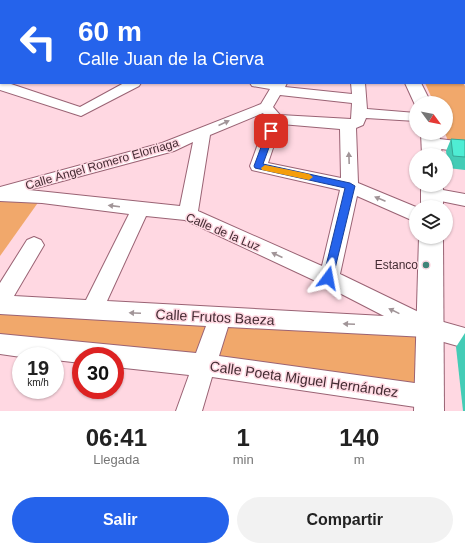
<!DOCTYPE html>
<html lang="es">
<meta charset="utf-8">
<style>
body{margin:0;font-family:Arial,sans-serif;background:#f2f2f2;color:#222;height:100vh;display:flex;flex-direction:column;font-size:15px;white-space:nowrap}
*{box-sizing:border-box;margin:0}
p{font-size:13px;color:#767676}
.icon{flex:none;width:22px;height:22px;fill:none;stroke:currentColor;stroke-width:2;stroke-linecap:round;stroke-linejoin:round}
.map{position:relative;height:411px;overflow:hidden}
.sheet{display:flex;flex-direction:column;background:#fff;flex:1}
.sheet>*{flex:none}
.banner{position:absolute;left:0px;top:0px;width:465px;height:84px;box-shadow:0 1px 3px #0004;background:#2563eb;color:#fff;overflow:hidden}
.needle{width:26px;rotate:122deg}
.buttons{position:absolute;left:409px;top:96px;display:grid;gap:8px}
.buttons a{display:grid;place-items:center;width:44px;height:44px;border-radius:50%;background:#fff;box-shadow:0 1px 3px #0004;font-size:20px}
.speed{position:absolute;left:12px;top:347px;display:flex;gap:8px;font-size:20px;font-weight:700;text-align:center}
.speed>*{display:grid;place-content:center;width:52px;height:52px;border-radius:50%;background:#fff;box-shadow:0 1px 3px #0004;line-height:1}
.speed small{font-size:10px;font-weight:400}
.speed .limit{border:6px solid #d22;background:#fff;color:#111}
.pin{position:absolute;display:grid;place-items:center;width:34px;height:34px;color:#fff;margin:-17px;border-radius:8px;box-shadow:0 2px 6px #0006}
.me{position:absolute;width:44px;margin:-22px;rotate:13deg;stroke-linejoin:round;filter:drop-shadow(0 0 3px #0008)}
.turn{display:flex;align-items:center;gap:14px;height:84px;padding:0 12px;font-size:18px}
.turn .icon{width:52px;height:52px;stroke-width:2.5}
.turn b{display:block;font-size:28px;line-height:34px}
.eta{display:flex;justify-content:space-evenly;align-items:center;height:68px;text-align:center}
.eta b{font-size:24px;font-weight:800;line-height:28px}
.button{display:flex;gap:8px;margin-top:auto;padding:8px 12px}
.button a{flex:1;height:46px;border-radius:24px;background:#2563eb;color:#fff;font-size:16px;font-weight:800;line-height:46px;text-align:center}
.button a+a{background:#f2f2f2;color:#222}
.map>svg:first-child{display:block}
.green{fill:#f1a86b}
.lines{fill:none;stroke-linecap:round;stroke-linejoin:round}
.minor-casing{stroke:#9a6374;stroke-width:2}
.major-casing{stroke:#9a6374;stroke-width:2}
.minor{fill:#fff;fill-rule:evenodd}
.major{fill:#fff;fill-rule:evenodd}
.wall{fill:#44ccb6}
.building{fill:#4fedd4;stroke:#37a694}
.oneway{fill:#a19598}
.route{fill:#2563eb;stroke:#184099}
.slow{fill:#f59e0b}
.poi-dot{fill:#418478;stroke:#ffd8e2;stroke-width:1.5}
.labels{text-anchor:middle;stroke-width:3;stroke-linejoin:round;paint-order:stroke}
.street-label{font-size:12px;fill:#432b32;stroke:#ffd8e2}
.poi-label{font-size:12px;fill:#432b32;stroke:#ffd8e2;text-anchor:end}
.near-street-label{font-size:14px;fill:#432b32;stroke:#ffd8e2}
</style>
<div class="map">
<svg width="465" height="411" viewBox="0 0 465 411">
<rect width="100%" height="100%" fill="#ffd8e2"/>
<!-- green -->
<g class="green">
<polygon points="425,83 463,83 465,86 465,142 448,141 445,133 446,103 434,103"/>
<polygon points="0,195 42,197 0,256"/>
<polygon points="0,305 429,328 429,397 204,365 0,344"/>
</g>
<g class="lines">
<!-- minor casing -->
<g class="minor-casing">
<g id="minor">
<rect x="38" y="0" width="16" height="1"/>
<rect x="203" y="0" width="17" height="1"/>
<rect x="0" y="33" width="1" height="8"/>
<rect x="464" y="57" width="1" height="8"/>
<rect x="0" y="62" width="1" height="8"/>
<polygon points="0,81 1,83 8,83 80,107 124,83 141,83 139,86 81,116 0,90"/>
<path d="M250 83H287L285 87 352 94 351 83H365L367 109 416 113V121L366 118 363 125 356 128 358 183 416 207V222L357 196 340 274 433 319 465 328V348L426 337 228 327 219 356 429 385 438 388 441 397 438 406 429 409 212 377 202 411H176L189 375 115 367V356H81V363L55 360V356L21 357 0 354V334L196 353 206 326 0 314V283L27 240 34 237 41 240 44 245 14 296 86 300 129 214 42 203 0 201V187L162 143 261 104 270 89 252 86ZM280 95 352 103 351 119 280 115 273 107ZM263 113 267 119 250 166 252 170 340 190 322 266 198 211 210 135ZM281 124 340 129 341 178 268 163ZM193 142 180 206 29 190 174 151ZM146 216 185 220 322 284 384 316 107 301Z"/>
<polygon points="431,138 465,142 465,152 425,147 423,143 425,139"/>
<polygon points="432,188 465,194 465,206 426,198 423,194 426,190"/>
</g>
</g>
<!-- major casing -->
<g class="major-casing">
<g id="major">
<polygon points="357,0 371,0 372,1 358,1"/>
<polygon points="405,83 421,83 431,103 416,103 416,107"/>
<polygon points="421,133 439,133 442,155 422,155"/>
<rect x="421" y="185" width="22" height="22"/>
<polygon points="419,237 443,237 444,411 414,411"/>
</g>
</g>
<!-- minor -->
<use href="#minor" class="minor"/>
<!-- major -->
<use href="#major" class="major"/>
</g>
<!-- wall -->
<g class="wall">
<rect x="464" y="5" width="1" height="50"/>
<polygon points="451,139 465,140 465,170 448,168 446,151"/>
<polygon points="465,333 465,411 463,411 456,347"/>
</g>
<!-- building -->
<g class="building">
<rect x="464" y="5" width="1" height="36"/>
<polygon points="451,139 465,140 465,157 453,156"/>
</g>
<!-- one-way arrows -->
<defs><path id="oneway-solid" d="M-6-.8H1V-3.2L6.5 0L1 3.2V.8H-6Z"/></defs>
<g class="oneway">
<use href="#oneway-solid" transform="translate(224 123) rotate(-24)"/>
<use href="#oneway-solid" transform="translate(349 158) rotate(-92)"/>
<use href="#oneway-solid" transform="translate(380 199) rotate(-157)"/>
<use href="#oneway-solid" transform="translate(114 206) rotate(-173)"/>
<use href="#oneway-solid" transform="translate(277 255) rotate(-156)"/>
<use href="#oneway-solid" transform="translate(394 311) rotate(-154)"/>
<use href="#oneway-solid" transform="translate(135 313) rotate(-177)"/>
<use href="#oneway-solid" transform="translate(349 324) rotate(-177)"/>
</g>
<!-- route -->
<polygon class="route" points="271,128 275,131 263,164 350,183 355,186 332,281 325,281 323,278 345,188 255,168 254,166 267,131"/>
<!-- slow -->
<polygon class="slow" points="265,165 309,174 313,177 309,180 262,170 261,168"/>
<!-- markers -->
<circle class="poi-dot" cx="426" cy="265" r="4"/>
<g class="labels">
<!-- street labels -->
<g class="street-label">
<text transform="translate(102 164) rotate(-16)" y="4">Calle Ángel Romero Elorriaga</text>
<text transform="translate(223 232) rotate(23)" y="4">Calle de la Luz</text>
</g>
<!-- poi labels -->
<g class="poi-label">
<text x="418" y="269">Estanco</text>
</g>
<!-- near-street labels -->
<g class="near-street-label">
<text transform="translate(215 317) rotate(3)" y="5">Calle Frutos Baeza</text>
<text transform="translate(304 379) rotate(8)" y="5">Calle Poeta Miguel Hernández</text>
</g>
</g>
</svg>
<div class="buttons">
<a><svg class="needle" viewBox="-14 -14 28 28"><path d="M0-13l5 13h-10z" fill="#e53935"/><path d="M0 13l5-13h-10z" fill="#767676"/></svg></a>
<a><svg class="icon" aria-label="sound" viewBox="0 0 24 24"><path d="M4 9h4l5-4v14l-5-4H4zM17 9q2 3 0 6"/></svg></a>
<a><svg class="icon" aria-label="layers" viewBox="0 0 24 24"><path d="M12 4l9 5-9 5-9-5zM3 14l9 5 9-5"/></svg></a>
</div>
<div class="speed"><div>19<small>km/h</small></div><div class="limit">30</div></div>
<div class="pin" style="left:271px;top:131px;background:#d93025"><svg class="icon" aria-label="arrive" viewBox="0 0 24 24"><path d="M6 21V4h12l-3 4 3 4H6"/></svg></div>
<svg class="me" style="left:328px;top:278px" viewBox="-20 -20 40 40"><path d="M0-17L14 15 0 8-14 15z" fill="#2563eb" stroke="#fff" stroke-width="4"/></svg>
<div class="banner">
<div class="turn"><svg class="icon" aria-label="left" viewBox="0 0 24 24"><path d="M17 20v-9H6M10 6l-5 5 5 5"/></svg><div><b>60 m</b>Calle Juan de la Cierva</div></div>
</div>
</div>
<section class="sheet">
<div class="eta">
<div><b>06:41</b><p>Llegada</p></div>
<div><b>1</b><p>min</p></div>
<div><b>140</b><p>m</p></div>
</div>
<div class="button"><a>Salir</a><a>Compartir</a></div>
</section>
